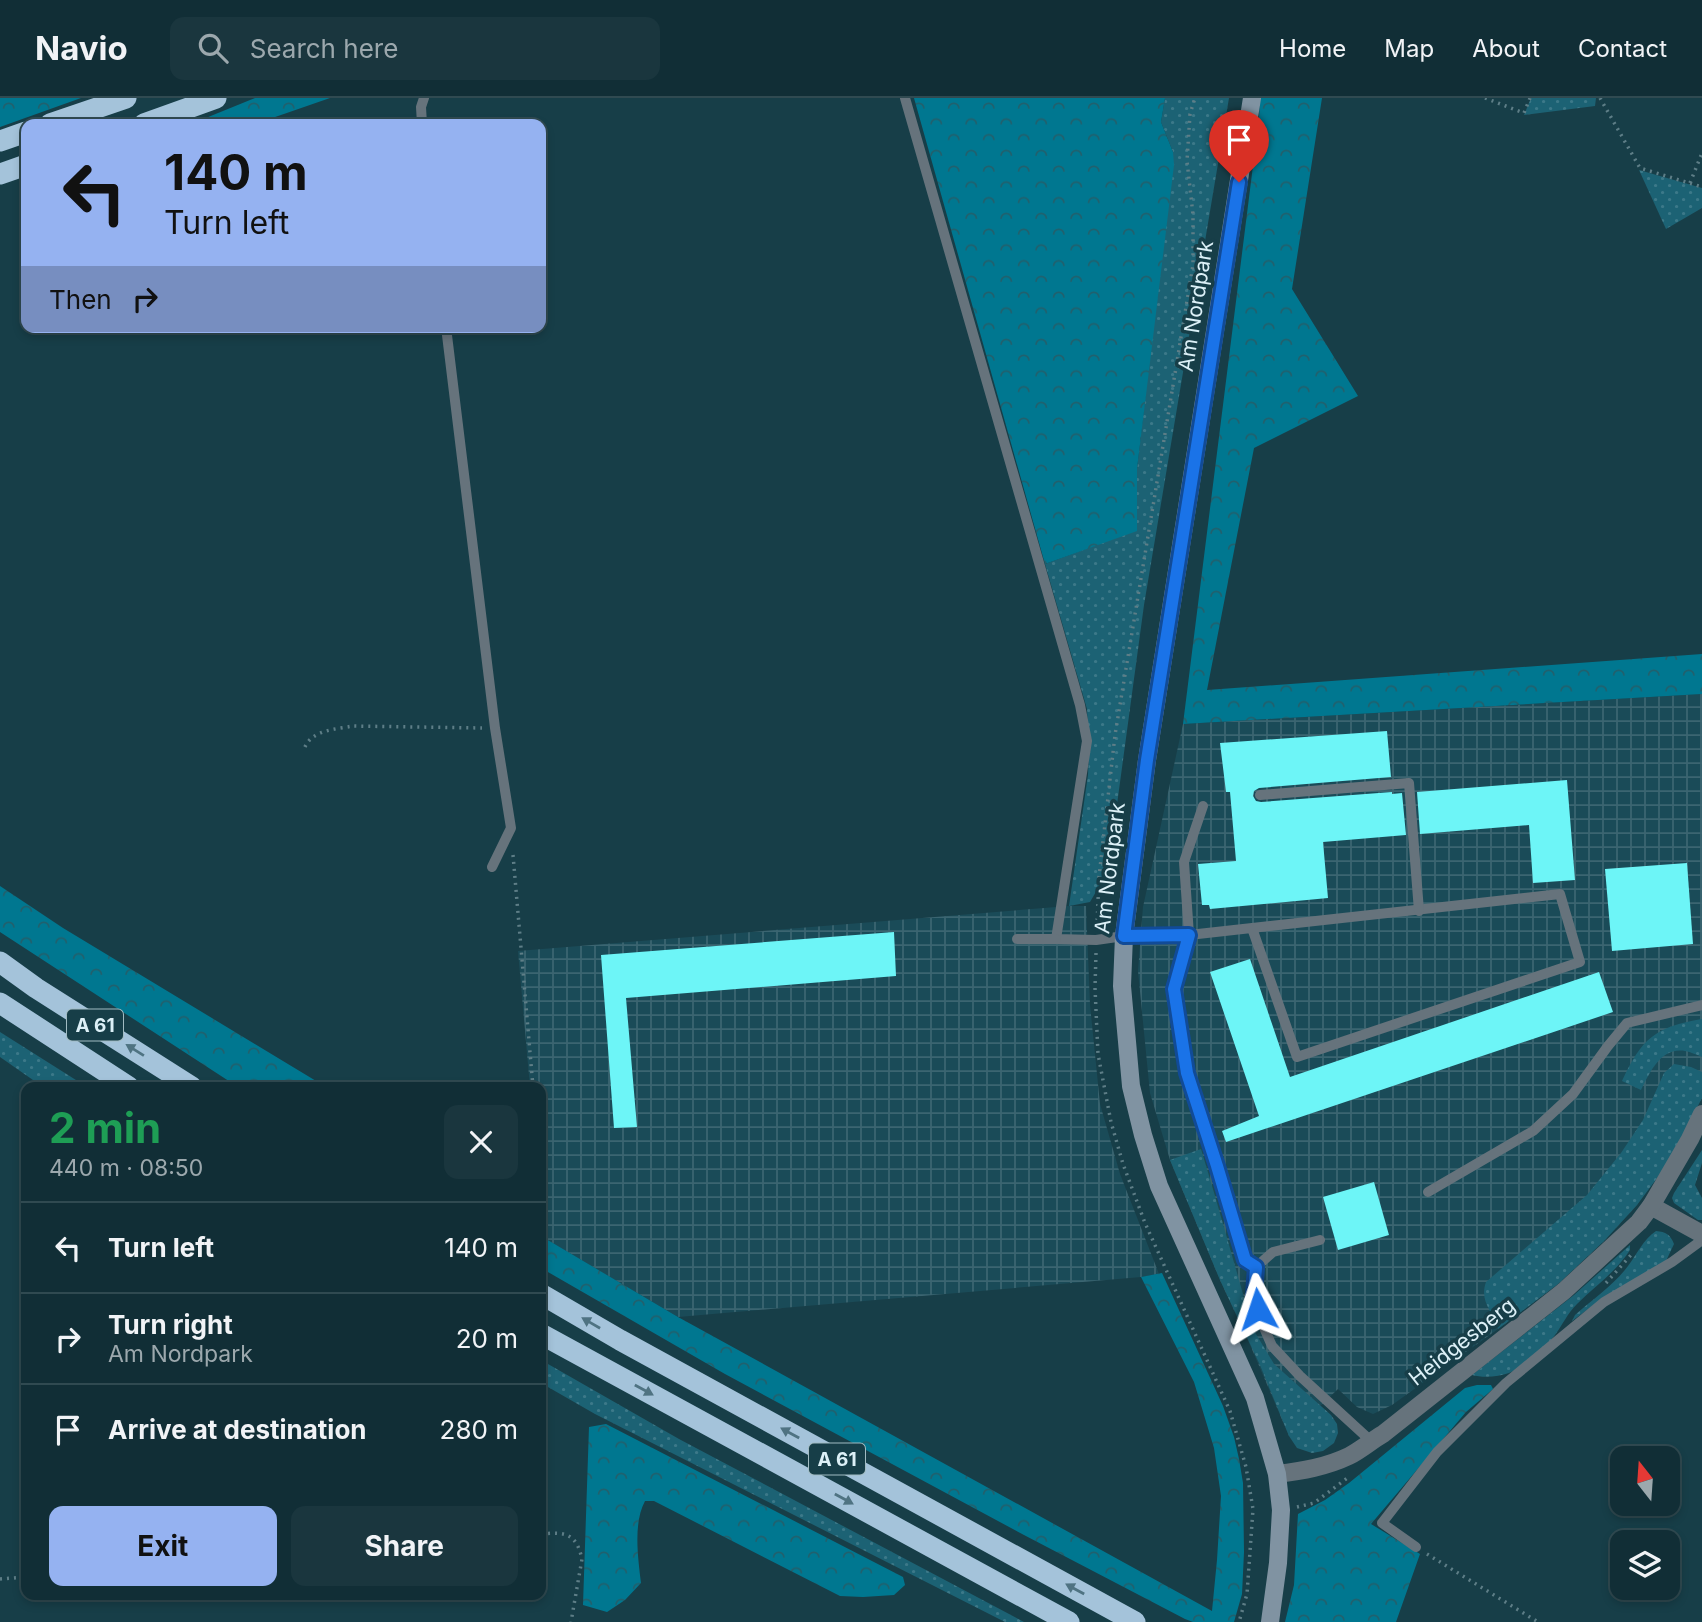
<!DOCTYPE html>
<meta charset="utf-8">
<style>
body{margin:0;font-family:Inter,sans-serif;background:#1a363e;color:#f1f3f6;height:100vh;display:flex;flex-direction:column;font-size:26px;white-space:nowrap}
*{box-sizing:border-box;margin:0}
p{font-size:23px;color:#9ca8ad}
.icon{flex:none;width:38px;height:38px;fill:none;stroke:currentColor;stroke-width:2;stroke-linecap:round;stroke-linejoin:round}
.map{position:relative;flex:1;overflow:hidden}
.side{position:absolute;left:21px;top:984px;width:525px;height:518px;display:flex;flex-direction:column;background:#112e36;border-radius:14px;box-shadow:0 4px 10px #0003,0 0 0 2px #304a51}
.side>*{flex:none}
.banner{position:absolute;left:21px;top:21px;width:525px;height:214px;border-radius:14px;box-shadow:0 4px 10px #0003,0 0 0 2px #304a51;background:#95b2f1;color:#111;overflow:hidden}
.needle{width:46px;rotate:343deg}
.fabs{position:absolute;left:1610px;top:1348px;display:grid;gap:14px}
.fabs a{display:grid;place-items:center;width:70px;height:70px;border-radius:14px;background:#112e36;box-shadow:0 4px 10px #0003,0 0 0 2px #304a51;font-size:35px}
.pin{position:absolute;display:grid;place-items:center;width:60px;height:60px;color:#fff;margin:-72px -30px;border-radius:50% 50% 50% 0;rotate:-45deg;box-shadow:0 0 7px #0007}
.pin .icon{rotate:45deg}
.me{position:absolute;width:77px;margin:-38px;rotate:355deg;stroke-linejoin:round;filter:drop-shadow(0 0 5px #0008)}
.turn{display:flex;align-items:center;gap:24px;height:147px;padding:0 28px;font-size:32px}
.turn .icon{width:91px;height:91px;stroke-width:2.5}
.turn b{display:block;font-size:49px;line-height:60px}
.then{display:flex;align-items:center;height:66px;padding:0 28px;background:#0003;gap:14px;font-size:26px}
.round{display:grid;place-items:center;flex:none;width:74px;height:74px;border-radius:14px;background:#1a363e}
.headline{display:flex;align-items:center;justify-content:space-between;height:119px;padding:0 28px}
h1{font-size:42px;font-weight:700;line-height:52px;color:#1e9e55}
.action{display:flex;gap:14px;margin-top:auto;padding:14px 28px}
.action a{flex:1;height:80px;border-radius:14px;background:#95b2f1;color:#111;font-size:28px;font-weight:700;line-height:80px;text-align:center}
.action a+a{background:#1a363e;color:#f1f3f6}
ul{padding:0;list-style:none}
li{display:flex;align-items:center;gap:21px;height:91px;padding:0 28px;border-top:2px solid #304a51}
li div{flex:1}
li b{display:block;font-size:26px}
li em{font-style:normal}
header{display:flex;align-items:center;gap:42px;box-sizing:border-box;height:98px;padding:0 35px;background:#112e36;border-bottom:2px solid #304a51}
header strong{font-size:33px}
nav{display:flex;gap:38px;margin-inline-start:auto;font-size:24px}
.search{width:490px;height:63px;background:#1a363e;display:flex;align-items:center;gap:18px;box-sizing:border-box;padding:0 24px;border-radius:14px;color:#9ca8ad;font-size:26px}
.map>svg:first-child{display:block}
.industrial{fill:url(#industrial-grid)}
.grass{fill:url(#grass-dots)}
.forest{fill:url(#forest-crowns)}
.building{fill:#6df5f7}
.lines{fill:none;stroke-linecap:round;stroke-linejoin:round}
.path{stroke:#5e7e87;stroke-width:3.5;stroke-dasharray:2 5;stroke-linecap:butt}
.lane{stroke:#66737c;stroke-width:10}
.street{stroke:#66737c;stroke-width:18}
.secondary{stroke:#8093a2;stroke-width:18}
.highway{stroke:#a4c3da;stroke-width:21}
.oneway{fill:#4f7382}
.route-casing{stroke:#114b97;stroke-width:18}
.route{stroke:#1a73e8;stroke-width:12}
.labels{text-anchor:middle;stroke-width:7;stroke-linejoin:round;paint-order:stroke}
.shield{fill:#173e48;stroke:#a1bbc2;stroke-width:2}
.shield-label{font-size:19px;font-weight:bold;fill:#dcf0f7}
.street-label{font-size:21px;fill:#dcf0f7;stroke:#173e48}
</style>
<header>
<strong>Navio</strong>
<div class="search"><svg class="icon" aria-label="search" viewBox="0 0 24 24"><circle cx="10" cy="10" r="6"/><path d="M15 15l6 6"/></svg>Search here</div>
<nav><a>Home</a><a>Map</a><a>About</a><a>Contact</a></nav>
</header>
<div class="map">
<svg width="1702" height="1524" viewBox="0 0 1702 1524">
<defs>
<pattern id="industrial-grid" width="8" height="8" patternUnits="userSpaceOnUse" patternTransform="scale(1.75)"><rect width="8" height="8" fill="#1a4b58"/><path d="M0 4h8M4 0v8" fill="none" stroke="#3b6571"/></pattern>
<pattern id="grass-dots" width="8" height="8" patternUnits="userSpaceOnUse" patternTransform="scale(1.75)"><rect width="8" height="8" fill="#1c6274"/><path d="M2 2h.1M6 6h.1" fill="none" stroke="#3c7989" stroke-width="1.8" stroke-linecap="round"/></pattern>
<pattern id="forest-crowns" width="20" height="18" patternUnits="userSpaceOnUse" patternTransform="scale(1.75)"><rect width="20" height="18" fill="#007790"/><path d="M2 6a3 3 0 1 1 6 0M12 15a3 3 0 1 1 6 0" fill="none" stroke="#21606d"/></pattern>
</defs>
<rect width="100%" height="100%" fill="#173e48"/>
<!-- industrial -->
<g class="industrial">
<polygon points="1702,596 1702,1000 1637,1107 1604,1143 1558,1186 1498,1231 1392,1307 1373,1316 1357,1309 1338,1291 1289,1338 1251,1249 1220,1182 1170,1062 1150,995 1138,873 1143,809 1183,626"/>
<polygon points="1069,808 1086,808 1090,907 1100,1006 1120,1076 1159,1176 1141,1179 678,1219 544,1140 541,1105 541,989 530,989 518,853"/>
</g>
<!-- grass -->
<g class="grass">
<polygon points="1165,0 1229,0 1144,507 1108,773 1090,804 1069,808 1088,677 1089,654 1087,611 1045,466 1137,432 1137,371 1173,54 1161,24"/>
<polygon points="1531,0 1596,0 1595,8 1524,17"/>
<polygon points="1639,72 1702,90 1702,110 1666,131"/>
<path d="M1702 921V959C1697 957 1691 954 1685 953 1661 949 1650 974 1641 992L1622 983C1642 940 1655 929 1702 921Z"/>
<polygon points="0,934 87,989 43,989 0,959"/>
<path d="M1674 966 1691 969 1702 974V1000L1669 1064 1637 1107 1604 1143 1558 1186 1498 1231C1493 1213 1479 1204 1486 1184L1587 1097 1621 1055 1643 1022 1664 975Z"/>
<polygon points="1201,1051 1215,1098 1253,1231 1274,1266 1331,1317 1337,1326 1338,1335 1334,1345 1323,1353 1312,1355 1297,1350 1289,1338 1260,1267 1220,1182 1170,1062"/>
<polygon points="1702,1052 1702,1065 1695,1087 1702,1100 1702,1122 1698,1122 1674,1105 1672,1100 1674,1095"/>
<path d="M1656 1133C1666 1134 1670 1136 1674 1146L1666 1163 1599 1203 1572 1223 1575 1217C1593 1201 1614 1187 1628 1168 1637 1156 1643 1142 1656 1133Z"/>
<path d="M1630 1147V1152C1616 1174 1595 1188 1577 1206 1567 1216 1563 1226 1555 1237 1547 1248 1522 1270 1509 1275 1498 1279 1483 1280 1472 1277L1574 1197Z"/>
<polygon points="541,1262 679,1341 1024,1524 1005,1524 595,1316 541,1285"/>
</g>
<!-- forest -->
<g class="forest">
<polygon points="0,0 81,0 0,29"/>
<polygon points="255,0 330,0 255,26 191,26"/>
<polygon points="914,0 1165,0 1161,24 1173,54 1174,67 1137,371 1137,433 1045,466"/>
<polygon points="1260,0 1322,0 1292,191 1358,298 1254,350 1207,592 1702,556 1702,596 1183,626 1259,20"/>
<polygon points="0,788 63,830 326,989 238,989 0,834"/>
<polygon points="541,1138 678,1219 1212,1513 1217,1462 1221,1398 1214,1350 1194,1284 1141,1179 1162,1175 1223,1308 1234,1339 1239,1361 1243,1385 1244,1454 1242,1496 1234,1524 1193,1524 1185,1521 1024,1437 725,1276 541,1170"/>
<polygon points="1477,1287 1491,1287 1493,1291 1466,1314 1371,1426 1420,1456 1396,1524 1285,1524 1294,1487 1298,1416 1325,1402 1349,1385 1465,1290"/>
<path d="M606 1326 903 1479 905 1487 894 1497 863 1499 840 1498 654 1403H645C633 1425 638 1460 641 1485L625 1502 607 1514 583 1507 589 1329Z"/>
</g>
<!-- building -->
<g class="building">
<polygon points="1387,633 1391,679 1259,690 1254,693 1253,698 1256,703 1261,704 1392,694 1392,696 1402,695 1406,737 1323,744 1328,800 1210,811 1209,807 1202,807 1198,766 1236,763 1230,694 1226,694 1220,645"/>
<polygon points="1567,682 1575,782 1533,785 1529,727 1420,736 1417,694"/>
<polygon points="1687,765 1693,846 1612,853 1605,771"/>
<polygon points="894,834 896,878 626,900 637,1029 614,1030 601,857"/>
<polygon points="1250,861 1290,979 1599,874 1613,914 1226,1044 1222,1033 1259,1018 1210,874"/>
<polygon points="1374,1084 1389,1137 1338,1152 1323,1099"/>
</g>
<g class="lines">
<!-- path -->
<g class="path">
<polyline points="1485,0 1524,15 1530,0"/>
<polyline points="1600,0 1640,70 1702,89"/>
<polyline points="1690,85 1702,55"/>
<path d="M305 649C312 632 337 631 353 628L482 630"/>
<polyline points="513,757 533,989"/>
<polyline points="1097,829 1099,779 1115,637 1193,167 1193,117 1187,63 1190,16 1195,0"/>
<polyline points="1096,855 1095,890 1098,956 1111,1024 1123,1066 1145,1125 1230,1313 1246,1369 1253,1411 1247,1496 1239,1524"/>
<polyline points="1606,1185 1631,1157"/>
<polyline points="1297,1409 1314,1405 1350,1378"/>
<path d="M541 1436C564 1434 576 1434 582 1461L571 1524"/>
<polyline points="1427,1456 1538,1524"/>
<polyline points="0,1481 26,1479"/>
</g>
<!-- lane -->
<g class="lane">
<polyline points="905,0 1080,607 1087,643 1056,841 1096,842 1124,838 1189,837 1560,796 1580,864 1297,959 1252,830"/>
<polyline points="422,26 421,9 424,0"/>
<polyline points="446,229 495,630 511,730 492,769"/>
<polyline points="1260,697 1409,685 1419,813"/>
<polyline points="1203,708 1184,764 1189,837 1174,891 1187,975 1217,1068 1245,1162 1256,1169"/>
<polyline points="1017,841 1056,841"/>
<polyline points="1428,1094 1533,1033 1573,996 1608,948 1627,925 1702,907"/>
<polyline points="1320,1142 1273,1154 1256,1169 1254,1197 1262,1225 1272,1248 1300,1278 1371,1343"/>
<polyline points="1416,1449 1382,1425 1437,1354 1506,1285 1604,1204 1672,1164 1702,1142"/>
</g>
<!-- street -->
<g class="street">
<polyline points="1651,1108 1702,1136"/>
<path d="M1277 1376C1302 1373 1326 1369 1349 1358 1361 1352 1371 1343 1383 1336L1564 1193 1639 1124 1651 1108 1690 1041 1702 1016"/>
</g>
<!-- secondary -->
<polyline class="secondary" points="1252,0 1147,662 1124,838 1122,888 1131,988 1143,1037 1159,1088 1255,1300 1277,1376 1281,1412 1278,1465 1270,1524"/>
<!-- highway -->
<g class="highway">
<polyline points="50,26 126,0"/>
<polyline points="144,26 216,0"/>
<polyline points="0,43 26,34"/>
<polyline points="0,76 26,67"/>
<polyline points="0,864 36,890 192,989"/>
<polyline points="0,905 129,989"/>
<polyline points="541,1196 620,1242 1135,1524"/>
<polyline points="541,1236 1069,1524"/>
</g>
</g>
<!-- one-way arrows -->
<defs><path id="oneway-solid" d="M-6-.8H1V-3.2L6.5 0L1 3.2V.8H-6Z" transform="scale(1.75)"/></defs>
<g class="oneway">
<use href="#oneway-solid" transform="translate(135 952) rotate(-148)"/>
<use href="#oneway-solid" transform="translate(591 1225) rotate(-150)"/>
<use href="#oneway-solid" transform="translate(644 1292) rotate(29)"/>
<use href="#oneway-solid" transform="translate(790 1335) rotate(-151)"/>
<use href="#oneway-solid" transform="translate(844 1401) rotate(29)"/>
<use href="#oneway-solid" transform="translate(1075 1491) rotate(-151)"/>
</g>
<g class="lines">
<!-- route casing -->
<g class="route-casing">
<polyline id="route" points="1239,84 1147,662 1124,838 1189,837 1174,891 1187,975 1217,1068 1245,1162 1256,1169 1254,1197 1258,1211"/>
</g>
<!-- route -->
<use href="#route" class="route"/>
</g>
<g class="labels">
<!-- shield labels -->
<g class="shield">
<rect x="67" y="911.5" width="56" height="31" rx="5"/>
<rect x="809" y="1345.5" width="56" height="31" rx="5"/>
</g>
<g class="shield-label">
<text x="95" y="934">A 61</text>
<text x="837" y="1368">A 61</text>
</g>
<!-- street labels -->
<g class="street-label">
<text transform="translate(1196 208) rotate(-81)" y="7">Am Nordpark</text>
<text transform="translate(1110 770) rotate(-83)" y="7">Am Nordpark</text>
<text transform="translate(1462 1244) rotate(-38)" y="7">Heidgesberg</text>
</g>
</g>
</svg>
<div class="fabs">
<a><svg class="needle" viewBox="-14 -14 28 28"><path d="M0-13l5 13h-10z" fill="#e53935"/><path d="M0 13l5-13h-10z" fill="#9ca8ad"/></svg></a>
<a><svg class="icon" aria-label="layers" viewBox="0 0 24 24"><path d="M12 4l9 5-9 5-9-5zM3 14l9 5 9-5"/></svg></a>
</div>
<div class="pin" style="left:1239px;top:84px;background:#d93025"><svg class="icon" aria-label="arrive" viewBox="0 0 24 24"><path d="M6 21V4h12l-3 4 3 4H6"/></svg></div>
<svg class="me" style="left:1258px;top:1211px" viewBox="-20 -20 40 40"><path d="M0-17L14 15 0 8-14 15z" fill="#1a73e8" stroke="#fff" stroke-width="4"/></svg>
<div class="banner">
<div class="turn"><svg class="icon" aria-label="left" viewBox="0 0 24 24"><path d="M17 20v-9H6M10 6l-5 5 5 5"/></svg><div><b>140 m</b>Turn left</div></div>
<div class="then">Then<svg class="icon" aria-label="right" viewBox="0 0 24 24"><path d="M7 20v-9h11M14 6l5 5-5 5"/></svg></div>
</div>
<section class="side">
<div class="headline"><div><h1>2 min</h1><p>440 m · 08:50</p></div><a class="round"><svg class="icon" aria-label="close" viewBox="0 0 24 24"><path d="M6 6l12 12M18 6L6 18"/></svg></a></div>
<ul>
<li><svg class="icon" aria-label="left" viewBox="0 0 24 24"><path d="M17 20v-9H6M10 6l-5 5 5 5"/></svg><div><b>Turn left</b></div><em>140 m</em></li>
<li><svg class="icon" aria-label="right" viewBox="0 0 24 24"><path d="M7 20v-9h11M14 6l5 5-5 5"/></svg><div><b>Turn right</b><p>Am Nordpark</p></div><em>20 m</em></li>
<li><svg class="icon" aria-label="arrive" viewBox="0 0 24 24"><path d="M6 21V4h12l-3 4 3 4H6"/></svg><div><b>Arrive at destination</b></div><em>280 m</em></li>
</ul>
<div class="action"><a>Exit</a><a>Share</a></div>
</section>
</div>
